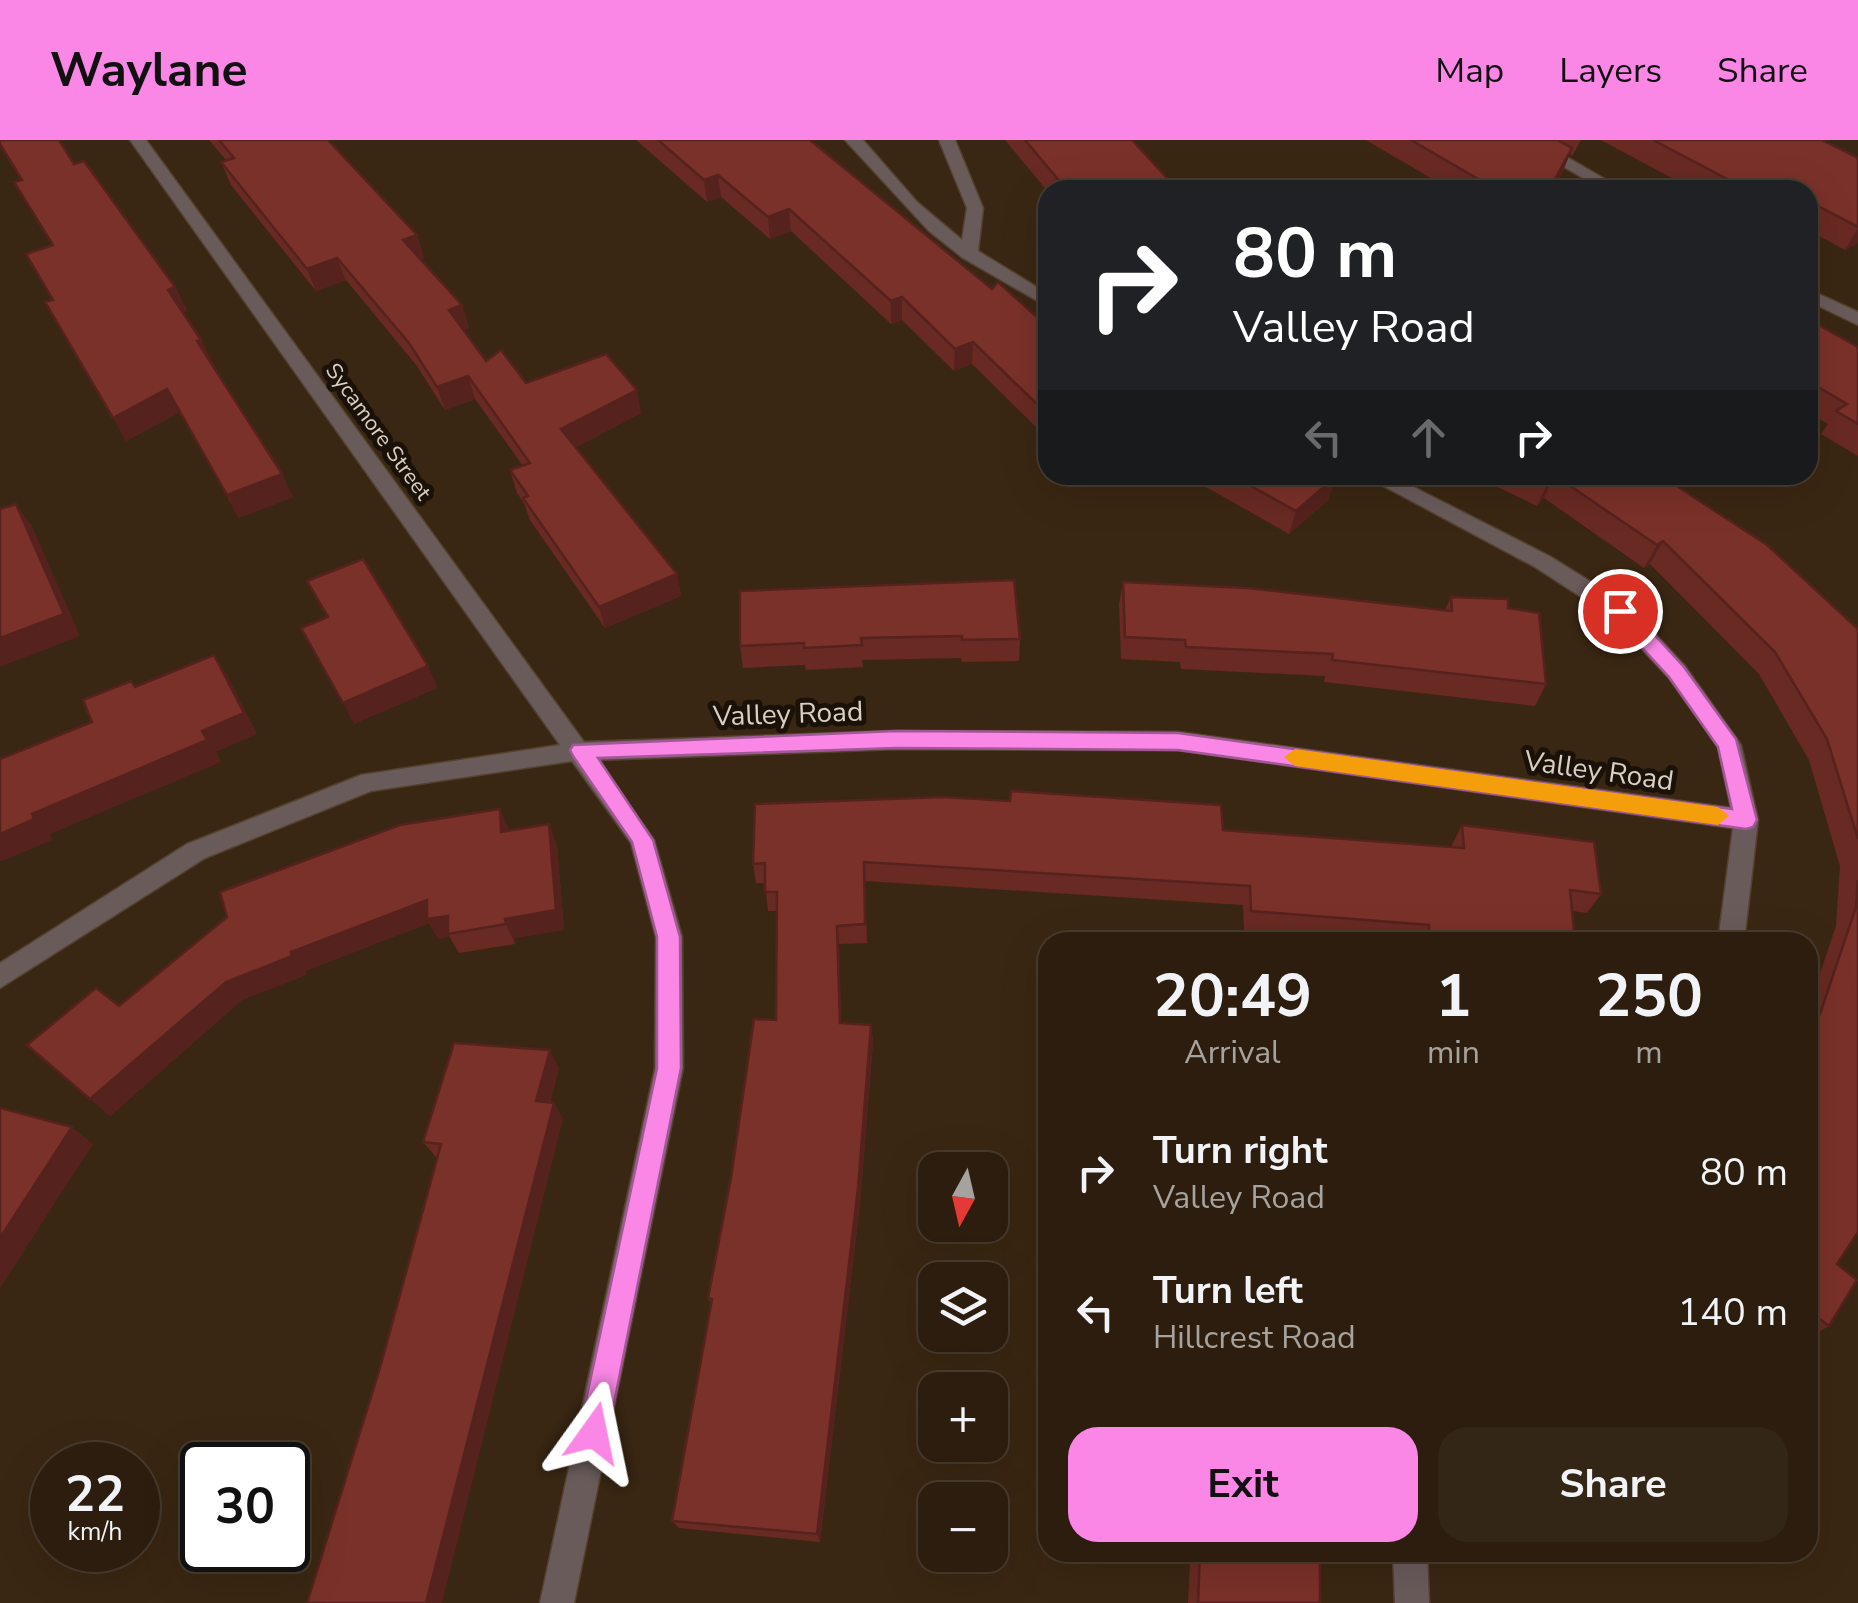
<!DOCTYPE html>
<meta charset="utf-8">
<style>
body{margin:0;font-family:"Nunito Sans",sans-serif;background:#342617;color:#f1f3f6;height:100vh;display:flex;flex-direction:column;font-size:38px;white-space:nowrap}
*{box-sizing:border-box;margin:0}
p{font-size:32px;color:#a6a29e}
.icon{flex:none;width:55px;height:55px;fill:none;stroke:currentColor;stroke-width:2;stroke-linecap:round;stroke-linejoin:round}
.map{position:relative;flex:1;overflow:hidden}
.sheet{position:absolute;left:1038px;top:792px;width:780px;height:630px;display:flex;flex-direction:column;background:#2c1d0e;border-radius:30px;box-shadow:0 10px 40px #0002,0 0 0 2px #483b2e}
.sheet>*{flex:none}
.banner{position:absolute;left:1038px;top:40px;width:780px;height:305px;border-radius:30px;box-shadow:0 10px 40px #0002,0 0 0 2px #483b2e;background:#202124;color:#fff;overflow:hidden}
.needle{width:65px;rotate:188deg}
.buttons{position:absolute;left:918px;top:1012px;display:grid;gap:20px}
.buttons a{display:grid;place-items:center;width:90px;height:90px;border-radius:20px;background:#2c1d0e;box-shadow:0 10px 40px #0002,0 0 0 2px #483b2e;font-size:50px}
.speed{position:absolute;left:30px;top:1302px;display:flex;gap:20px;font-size:50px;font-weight:700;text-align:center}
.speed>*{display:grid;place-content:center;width:130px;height:130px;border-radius:50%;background:#2c1d0e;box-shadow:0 10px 40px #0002,0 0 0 2px #483b2e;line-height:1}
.speed small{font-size:25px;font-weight:400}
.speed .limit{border:5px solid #111;border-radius:15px;background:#fff;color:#111}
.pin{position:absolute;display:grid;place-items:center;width:85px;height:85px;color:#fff;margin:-42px;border:5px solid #fff;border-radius:50%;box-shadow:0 2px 10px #0007}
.me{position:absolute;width:110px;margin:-55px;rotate:12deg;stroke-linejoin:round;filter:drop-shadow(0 0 8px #0008)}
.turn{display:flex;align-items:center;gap:35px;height:210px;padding:0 30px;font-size:45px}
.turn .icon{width:130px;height:130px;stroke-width:2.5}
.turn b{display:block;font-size:70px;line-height:85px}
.lanes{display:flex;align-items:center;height:95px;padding:0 30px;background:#0003;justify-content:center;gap:50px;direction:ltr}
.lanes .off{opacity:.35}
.eta{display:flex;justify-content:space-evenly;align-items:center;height:170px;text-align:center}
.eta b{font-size:60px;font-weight:700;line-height:70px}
.primary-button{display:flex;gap:20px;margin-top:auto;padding:20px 30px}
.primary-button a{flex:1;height:115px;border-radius:30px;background:#fa87e6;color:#111;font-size:40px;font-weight:700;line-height:115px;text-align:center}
.primary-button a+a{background:#342617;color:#f1f3f6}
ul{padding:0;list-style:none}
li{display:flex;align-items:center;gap:30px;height:140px;padding:0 30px}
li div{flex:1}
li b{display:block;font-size:38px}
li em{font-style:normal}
header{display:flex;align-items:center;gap:60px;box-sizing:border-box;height:140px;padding:0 50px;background:#fa87e6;color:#111}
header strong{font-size:48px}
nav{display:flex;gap:55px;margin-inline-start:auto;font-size:35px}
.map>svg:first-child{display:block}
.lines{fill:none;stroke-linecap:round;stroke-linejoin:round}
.street-casing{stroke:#54422f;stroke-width:3}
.street{fill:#6a5b5b;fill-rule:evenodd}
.wall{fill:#692a23}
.shaded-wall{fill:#55221d}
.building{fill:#7a3129;stroke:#55221d;stroke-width:2.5}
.route{fill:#fa87e6;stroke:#a25896;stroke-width:2.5}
.slow{fill:#f59e0b}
.labels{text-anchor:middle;stroke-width:10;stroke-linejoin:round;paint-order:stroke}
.far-street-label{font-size:22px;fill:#dbcfc3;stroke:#1a1209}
.street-label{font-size:28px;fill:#dbcfc3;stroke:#1a1209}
</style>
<header>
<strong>Waylane</strong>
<nav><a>Map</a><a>Layers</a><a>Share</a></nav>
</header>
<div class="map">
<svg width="1858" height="1463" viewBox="0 0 1858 1463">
<rect width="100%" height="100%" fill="#3a2713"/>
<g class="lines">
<!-- street casing -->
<g class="street-casing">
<g id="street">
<polygon points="130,0 146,0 584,602 896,591 1178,592 1731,668 1718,607 1669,538 1612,477 1535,427 1363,335 1390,335 1551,417 1628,465 1685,526 1741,605 1758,680 1744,802 1718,802 1733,688 1178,610 896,609 597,620 654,700 682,797 683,928 574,1463 540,1463 655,928 656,797 631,703 572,621 371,651 205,718 0,848 0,823 187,704 361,635 560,605"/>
<polygon points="845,0 863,0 917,62 962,100 967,68 939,0 955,0 983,68 978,111 1048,154 1048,167 963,118 929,91"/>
<polygon points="1517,0 1537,0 1624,50 1604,50"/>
<polygon points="1808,149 1858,172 1858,185 1808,161"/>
<polygon points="1393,1412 1427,1412 1429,1463 1395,1463"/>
</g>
</g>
<!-- street -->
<use href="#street" class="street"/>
</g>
<!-- wall -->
<g class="wall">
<polygon points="0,0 74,24 175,147 187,170 183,172 213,223 211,224 293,357 239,378 180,272 126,301 53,160 52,105 14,42 21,40 0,6"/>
<polygon points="209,0 328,0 417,95 424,118 420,119 462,165 469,188 463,190 486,221 526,243 641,273 576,307 677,434 681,456 605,488 530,380 524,363 517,353 510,330 523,326 475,259 445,270 417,226 346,140 316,151 231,45 221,22 227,21"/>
<polygon points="636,0 810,0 992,149 1048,187 1037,288 972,224 954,231 902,180 891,184 791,91 770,99 721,57 707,62"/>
<polygon points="1005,0 1132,0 1178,50 1048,50 1048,52"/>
<polygon points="1366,0 1581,0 1572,16 1570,14 1563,31 1553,50 1451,50"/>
<polygon points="1601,0 1822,0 1858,18 1858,103 1845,110 1808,90 1808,50 1694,50"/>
<polygon points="1808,179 1858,207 1858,316 1821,294 1828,284 1808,272"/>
<polygon points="1185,335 1332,335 1335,337 1328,360 1289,394"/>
<polygon points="1473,335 1660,335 1858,489 1858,1092 1837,1124 1829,1186 1808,1198 1808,869 1836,786 1840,726 1809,620 1759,534 1650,424 1644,428 1544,358 1537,366"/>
<polygon points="1123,442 1445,470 1451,457 1508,468 1546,544 1535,566 1324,542 1325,536 1181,529 1180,522 1121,519 1119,464"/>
<polygon points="740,451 1020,499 1019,521 962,522 961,518 862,520 863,527 806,530 805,525 743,528 740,506"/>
<polygon points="1462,685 1601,754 1587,773 1572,771 1575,800 1574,802 1396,802 1244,790 1243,765 865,741 867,803 839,804 841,883 871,885 873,902 860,1063 820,1402 679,1388 672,1381 711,1165 708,1158 776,880 777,771 768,771 765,743 756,743 753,724 1223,690 1452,707 1452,705"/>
<polygon points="509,691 557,705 564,790 515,798 515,804 459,813 449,796 438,799 429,783 305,831 306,835 242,860 110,976 119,866 227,777"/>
<polygon points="559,928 550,962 554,963 563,979 380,1228 437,1018 423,1002"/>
<polygon points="1199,1412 1218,1415 1218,1412 1320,1412 1320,1463 1188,1463 1190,1421"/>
</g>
<!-- shaded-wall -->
<g class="shaded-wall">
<polygon points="1572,8 1563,31 1553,50 1549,50"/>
<polygon points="718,35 721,57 707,62 704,40"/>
<polygon points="789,69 791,91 770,99 768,77"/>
<polygon points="1858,88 1858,103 1845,110"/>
<polygon points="417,95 424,118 410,123 403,100"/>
<polygon points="337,118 346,140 316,151 307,129"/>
<polygon points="175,147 187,170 180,173 168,150"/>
<polygon points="902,157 902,180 891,184 891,161"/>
<polygon points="462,165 469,188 456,193 449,170"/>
<polygon points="201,200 213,223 208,224 197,201"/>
<polygon points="973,202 972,224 954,231 955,209"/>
<polygon points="468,236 475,259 445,270 437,247"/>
<polygon points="167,249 180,272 126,301 113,278"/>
<polygon points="637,250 641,273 567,311 561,289"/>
<polygon points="1048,263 1048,284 1037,288 1039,266"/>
<polygon points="282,334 293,357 239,378 227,355"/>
<polygon points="1554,335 1544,358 1537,366 1548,343"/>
<polygon points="1335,337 1328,360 1289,394 1296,371"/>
<polygon points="16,364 32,386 80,496 0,527 0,498"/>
<polygon points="1663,401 1650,424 1644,428 1657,405"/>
<polygon points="677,434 681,456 605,488 599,467"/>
<polygon points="214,515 228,537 257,594 216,612 221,622 50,694 52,700 0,722 0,694 32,674 202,591"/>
<polygon points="428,526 438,548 354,584 343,563"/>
<polygon points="500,669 509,690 510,712 501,692"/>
<polygon points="549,684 557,705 564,790 515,798 515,804 506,784 505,779"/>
<polygon points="427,760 448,776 449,796 438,799 429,783 305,831 306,835 242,860 110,976 90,959 226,842 291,812"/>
<polygon points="837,786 839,804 842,900 840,883"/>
<polygon points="871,885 873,902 860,1063 820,1402 817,1394"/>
<polygon points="550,910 559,928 545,978 536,961"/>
<polygon points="554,963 563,979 442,1463 426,1463"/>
<polygon points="72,987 93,1004 0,1148 0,1098"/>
</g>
<!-- building -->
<g class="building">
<polygon points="0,0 59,0 74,24 84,21 175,147 168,150 201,200 197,201 282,334 227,355 167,249 113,278 45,162 53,160 26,114 53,105 14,42 22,40 0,4"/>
<polygon points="219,0 328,0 417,95 403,100 462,165 449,170 486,221 501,210 526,243 606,214 637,250 561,289 677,434 599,467 523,358 528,356 510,330 530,323 468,236 437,247 409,203 337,118 307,129 221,22 234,18"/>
<polygon points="658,0 810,0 992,149 998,142 1048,187 1048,263 1039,266 973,202 955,209 902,157 891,161 789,69 768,77 718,35 704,40"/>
<polygon points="1025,0 1132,0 1178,50 1062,50 1066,49"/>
<polygon points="1411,0 1557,0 1572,8 1549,50 1497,50"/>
<polygon points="1653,0 1822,0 1858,18 1858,87 1810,62 1808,63 1808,50 1748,50"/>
<polygon points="1808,179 1858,207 1858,284 1836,271 1847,264 1808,241"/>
<polygon points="1231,335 1332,335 1335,337 1296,371"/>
<polygon points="1531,335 1660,335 1767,405 1858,489 1858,699 1827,599 1775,512 1663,401 1657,405 1554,335 1548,343"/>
<polygon points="16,364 64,474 0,498 0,369"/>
<polygon points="363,419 428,526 343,563 301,488 328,477 307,441"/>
<polygon points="1014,440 1020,499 962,500 962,496 861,498 862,505 804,508 804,503 740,506 740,451"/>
<polygon points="1123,442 1247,448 1452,471 1451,457 1508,459 1508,468 1539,473 1546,544 1332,520 1333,514 1186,507 1185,500 1125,497"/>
<polygon points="214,515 244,573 202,591 207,600 32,674 34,679 0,694 0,619 92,582 83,560 131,541 135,547"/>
<polygon points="1011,651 1221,665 1223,690 1464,708 1462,685 1594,702 1601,754 1570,750 1575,800 1566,798 1566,802 1429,802 1429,785 1251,771 1250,746 864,722 865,784 837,786 840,883 871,885 858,1048 817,1394 672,1381 712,1159 708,1158 731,1038 754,879 776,880 777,752 765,752 765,723 753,724 755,664 943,657 1010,661"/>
<polygon points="500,669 501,692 549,684 556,770 505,779 506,784 448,794 448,776 427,779 427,760 291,812 292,816 226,842 90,959 27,905 96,848 119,866 227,777 220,752 400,685"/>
<polygon points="1858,740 1858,1092 1837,1124 1857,1140 1829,1186 1808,1170 1808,891 1820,874 1856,767"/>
<polygon points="454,903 550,910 536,961 554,963 426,1463 307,1463 380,1228 441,1004 423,1002"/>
<polygon points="0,968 72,987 0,1098"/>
<polygon points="1200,1412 1228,1417 1229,1412 1320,1412 1320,1463 1198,1463"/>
</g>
<!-- route -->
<polygon class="route" points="1620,464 1628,466 1684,527 1736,599 1757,680 1753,687 1746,689 1178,610 896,608 598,618 653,700 680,797 681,928 608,1293 604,1303 594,1307 583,1303 579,1293 657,928 657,797 632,702 573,616 570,610 573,605 896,591 1178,593 1732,669 1718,607 1669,537 1613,476 1613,466"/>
<!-- slow -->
<polygon class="slow" points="1295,609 1718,667 1729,676 1718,685 1295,626 1284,617"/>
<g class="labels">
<!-- far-street labels -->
<g class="far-street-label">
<text transform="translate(379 291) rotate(54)" y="8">Sycamore Street</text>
</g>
<!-- street labels -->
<g class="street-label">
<text transform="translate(788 573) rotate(-2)" y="10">Valley Road</text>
<text transform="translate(1599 630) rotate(8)" y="10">Valley Road</text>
</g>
</g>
</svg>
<div class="buttons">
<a><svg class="needle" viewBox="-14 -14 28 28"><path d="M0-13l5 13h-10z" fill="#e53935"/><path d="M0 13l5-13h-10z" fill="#a6a29e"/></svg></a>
<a><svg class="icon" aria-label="layers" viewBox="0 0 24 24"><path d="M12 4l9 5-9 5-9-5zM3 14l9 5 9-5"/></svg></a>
<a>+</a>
<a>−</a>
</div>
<div class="speed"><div>22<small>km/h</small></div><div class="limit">30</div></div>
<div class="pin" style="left:1620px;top:471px;background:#d93025"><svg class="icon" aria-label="arrive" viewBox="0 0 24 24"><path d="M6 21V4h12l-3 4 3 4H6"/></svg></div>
<svg class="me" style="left:594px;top:1293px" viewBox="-20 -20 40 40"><path d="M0-17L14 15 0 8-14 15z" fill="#fa87e6" stroke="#fff" stroke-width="4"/></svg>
<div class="banner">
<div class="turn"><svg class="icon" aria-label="right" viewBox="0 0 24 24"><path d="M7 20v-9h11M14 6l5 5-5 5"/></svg><div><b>80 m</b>Valley Road</div></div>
<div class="lanes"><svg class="icon off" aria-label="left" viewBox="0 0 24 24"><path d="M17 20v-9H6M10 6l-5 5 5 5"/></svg><svg class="icon off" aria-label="ahead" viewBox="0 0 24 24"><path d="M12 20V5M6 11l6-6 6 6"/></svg><svg class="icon" aria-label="right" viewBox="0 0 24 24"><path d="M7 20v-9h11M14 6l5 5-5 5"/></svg></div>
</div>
<section class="sheet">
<div class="eta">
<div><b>20:49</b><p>Arrival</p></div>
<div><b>1</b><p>min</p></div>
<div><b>250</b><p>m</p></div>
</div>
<ul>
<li><svg class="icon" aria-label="right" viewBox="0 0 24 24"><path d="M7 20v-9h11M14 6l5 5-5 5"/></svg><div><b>Turn right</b><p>Valley Road</p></div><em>80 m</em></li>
<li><svg class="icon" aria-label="left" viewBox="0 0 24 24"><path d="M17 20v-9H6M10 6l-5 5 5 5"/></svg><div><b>Turn left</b><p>Hillcrest Road</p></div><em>140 m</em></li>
</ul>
<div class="primary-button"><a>Exit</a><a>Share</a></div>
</section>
</div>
